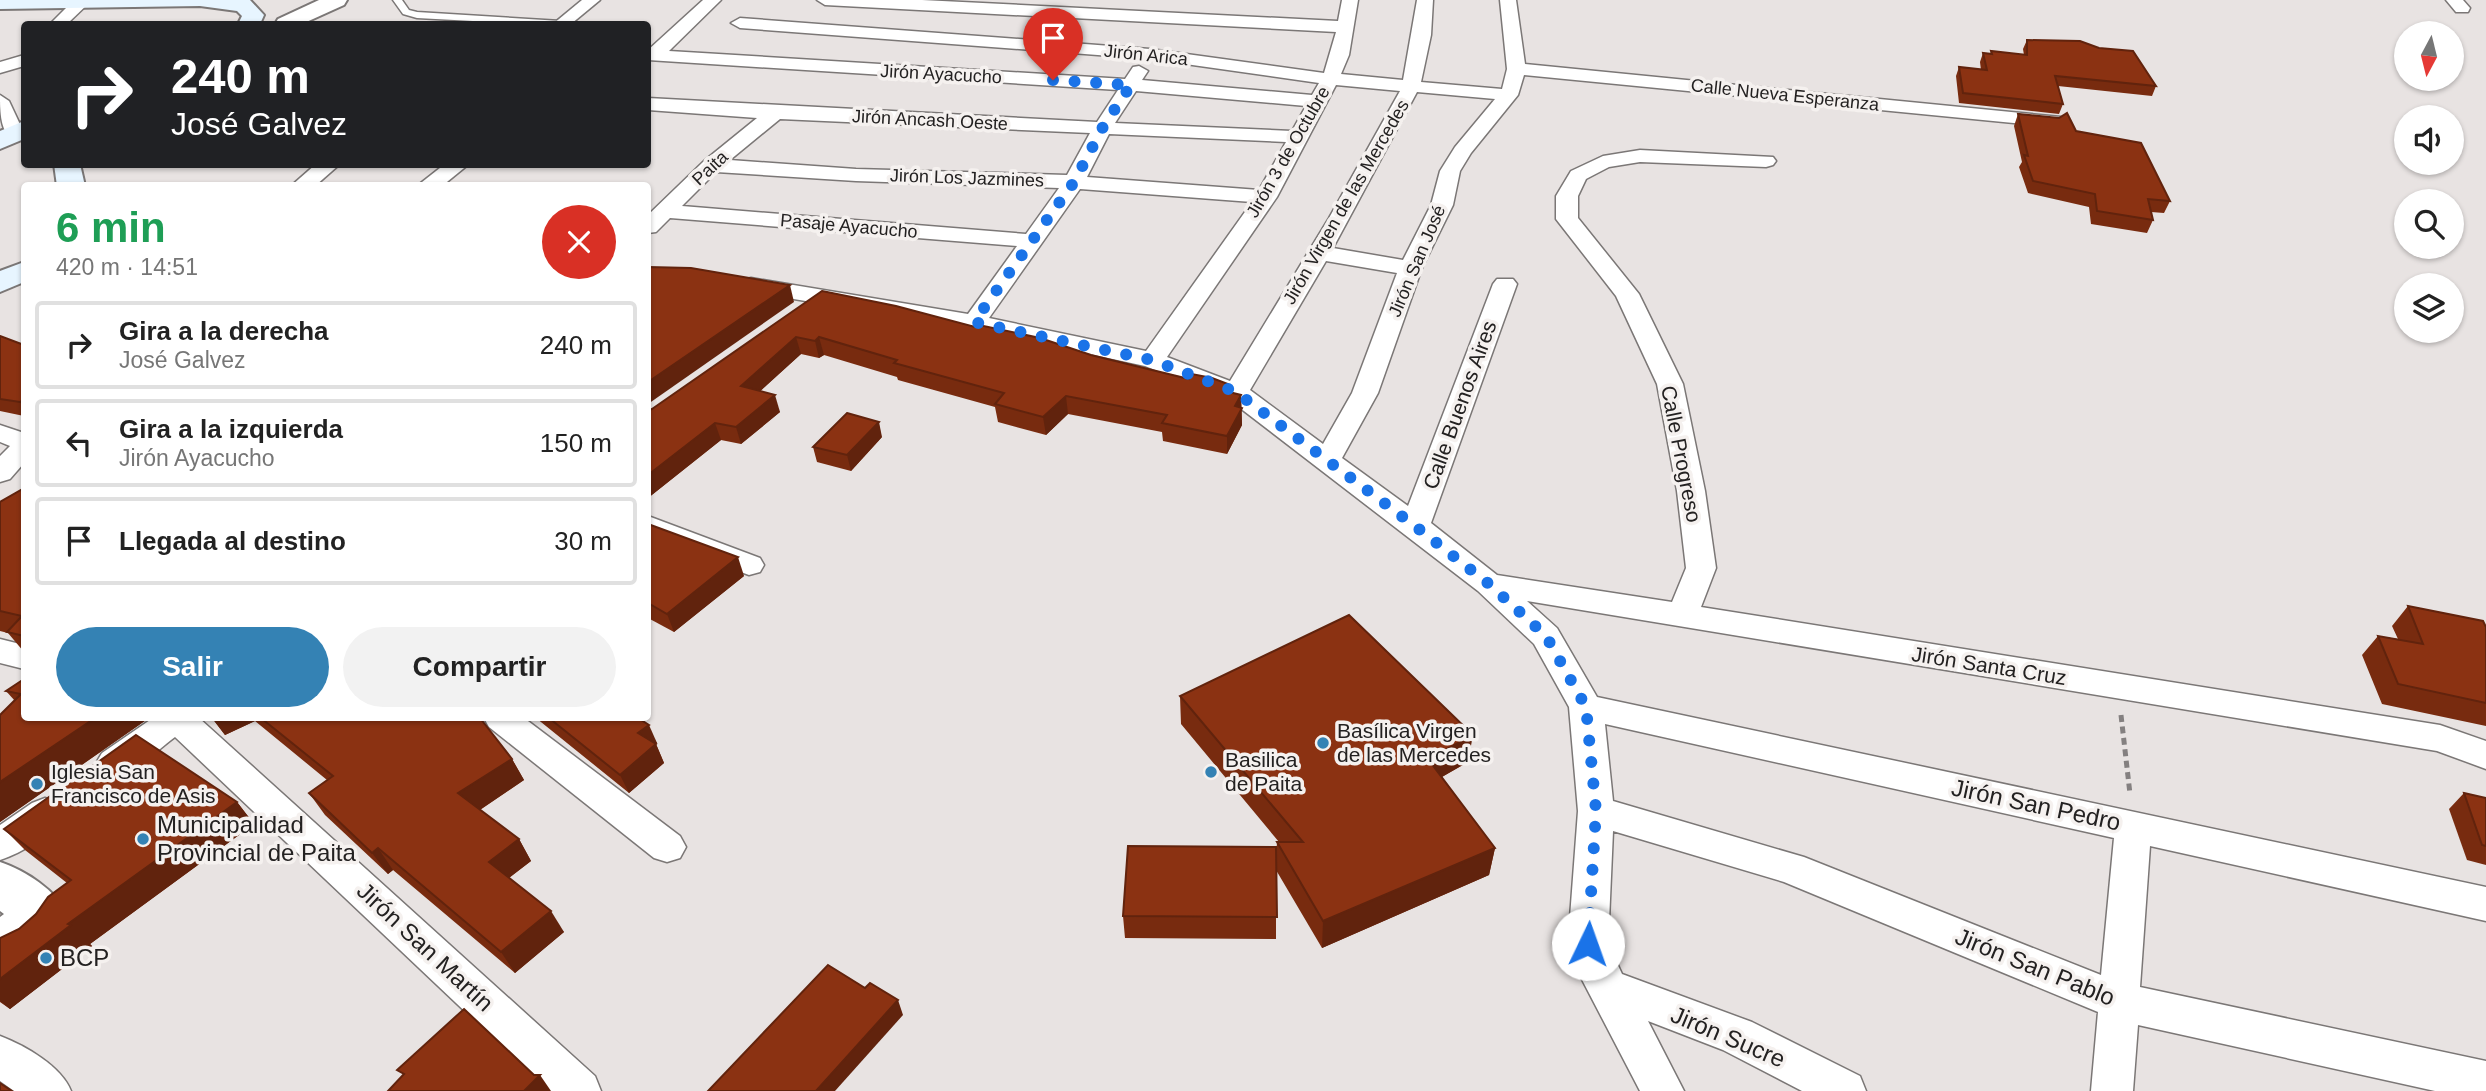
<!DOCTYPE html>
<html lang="es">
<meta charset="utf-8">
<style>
body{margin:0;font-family:Helvetica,sans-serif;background:#f2f2f2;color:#222;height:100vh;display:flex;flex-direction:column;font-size:26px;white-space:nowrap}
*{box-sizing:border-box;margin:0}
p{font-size:23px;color:#767676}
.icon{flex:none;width:38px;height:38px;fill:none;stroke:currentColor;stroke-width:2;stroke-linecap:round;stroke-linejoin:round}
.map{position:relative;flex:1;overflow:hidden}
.panel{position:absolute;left:21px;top:182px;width:630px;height:539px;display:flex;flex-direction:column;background:#fff;border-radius:7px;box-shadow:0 2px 5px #0004}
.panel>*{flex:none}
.top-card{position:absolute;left:21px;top:21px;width:630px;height:147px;border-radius:7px;box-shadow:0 2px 5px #0004;background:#202124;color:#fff;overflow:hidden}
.needle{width:46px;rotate:187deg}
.buttons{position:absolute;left:2394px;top:21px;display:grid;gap:14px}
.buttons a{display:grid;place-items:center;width:70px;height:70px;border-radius:50%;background:#fff;box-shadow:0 2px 5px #0004;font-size:35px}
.pin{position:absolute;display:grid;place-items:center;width:60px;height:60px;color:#fff;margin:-72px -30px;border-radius:50% 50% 50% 0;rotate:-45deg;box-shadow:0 0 7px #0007}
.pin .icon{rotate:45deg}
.me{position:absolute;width:77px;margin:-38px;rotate:3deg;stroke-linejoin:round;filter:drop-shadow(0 0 5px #0008)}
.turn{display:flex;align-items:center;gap:24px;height:147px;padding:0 35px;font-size:32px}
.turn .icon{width:91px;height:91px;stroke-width:2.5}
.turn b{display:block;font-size:49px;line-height:60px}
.round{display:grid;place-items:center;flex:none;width:74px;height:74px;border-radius:37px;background:#f2f2f2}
.head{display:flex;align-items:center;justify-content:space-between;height:119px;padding:0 35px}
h1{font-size:42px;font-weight:600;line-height:52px;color:#1e9e55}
.primary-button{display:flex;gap:14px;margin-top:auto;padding:14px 35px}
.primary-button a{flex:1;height:80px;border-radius:42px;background:#3482b4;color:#fff;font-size:28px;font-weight:600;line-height:80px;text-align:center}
.primary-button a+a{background:#f2f2f2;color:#222}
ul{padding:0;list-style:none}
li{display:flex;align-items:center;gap:21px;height:88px;margin:0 14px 10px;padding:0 21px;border:4px solid #e0e0e0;border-radius:7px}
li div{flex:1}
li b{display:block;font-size:26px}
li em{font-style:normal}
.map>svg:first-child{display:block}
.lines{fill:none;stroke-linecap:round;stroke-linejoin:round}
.service-casing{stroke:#7b7776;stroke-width:3}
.minor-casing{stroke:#7b7776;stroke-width:3}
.tertiary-casing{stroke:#7b7776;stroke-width:4}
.secondary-casing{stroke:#7b7776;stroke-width:4}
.path{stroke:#848080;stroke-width:5;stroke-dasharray:7 4.5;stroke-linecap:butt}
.service{fill:#fff;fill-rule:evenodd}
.minor{fill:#fff;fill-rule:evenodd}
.tertiary{fill:#fff;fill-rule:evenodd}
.secondary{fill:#e7f5ff;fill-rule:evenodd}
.wall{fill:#782b0f}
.shaded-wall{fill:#61230d}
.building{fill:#8b3212;stroke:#61230d;stroke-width:2}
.route{stroke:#1a73e8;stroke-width:12;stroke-dasharray:0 21.6}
.poi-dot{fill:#3482b4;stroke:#f5f1ef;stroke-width:2.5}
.labels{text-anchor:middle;stroke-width:7;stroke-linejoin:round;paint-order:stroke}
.far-street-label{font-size:18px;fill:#232121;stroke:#f5f1ef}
.street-label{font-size:21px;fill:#232121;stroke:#f5f1ef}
.poi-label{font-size:21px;fill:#232121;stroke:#f5f1ef;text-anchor:start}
.near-street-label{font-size:24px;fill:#232121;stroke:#f5f1ef}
.near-poi-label{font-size:24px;fill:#232121;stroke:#f5f1ef;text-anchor:start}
</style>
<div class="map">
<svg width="2486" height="1091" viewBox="0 0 2486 1091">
<rect width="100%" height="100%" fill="#e8e3e2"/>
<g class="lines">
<!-- service casing -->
<g class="service-casing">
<polygon id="service" points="393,0 402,0 409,10 417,12 561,21 566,24 526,24 417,18 403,14"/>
</g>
<!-- minor casing -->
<g class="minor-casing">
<g id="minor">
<polygon points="74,0 91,1 67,24 50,24"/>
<polygon points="582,0 600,0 571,24 553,24"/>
<path d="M703 0H721L669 51 1125 79 1133 67 1139 66 1148 71 1142 80 1312 95 1319 83 1150 59 740 28 731 23 740 18 1150 49 1324 73 1336 32 825 5 817 0H922L1338 21 1342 0H1358L1349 55 1341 74 1403 80 1417 0H1433L1431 35 1421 82 1502 89 1507 69 1500 0H1516L1525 64 2061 117 2064 121 2054 127 1524 75 1518 95 1471 153 1460 171 1453 205 1422 268 1378 393 1342 458 1408 506 1493 284 1497 279H1513L1517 284 1431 523 1497 575 1672 602 1686 568 1677 491 1657 384 1616 296 1556 219V196L1571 171 1603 156 1640 150 1773 157 1776 161 1773 165 1766 167 1640 162 1609 167 1586 179 1578 196V218L1639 294 1683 384 1705 491 1716 568 1701 607 2440 725 2486 741V769L2437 751 1527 601 1557 628 1597 697 2486 887V921L2150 846 2140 987 2486 1061V1091H2435L2138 1025 2133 1091H2091L2098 1012 1784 882 1613 831 1608 944 1622 974 1752 1022 1860 1076 1866 1091H1802L1723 1050 1648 1021 1684 1091H1640L1577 970 1568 944 1578 811 1569 707 1534 644 1478 591 1227 398 1145 366 974 329 751 292 743 290 739 285 743 280 751 278 968 314 1017 246 670 218 656 232 648 233V215L704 161 757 118 648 110V98L1097 122 1118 90 648 60V50ZM1336 85 1400 91 1329 218 1230 381 1167 357 1277 197ZM1136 91 1306 106 1292 131 1115 123ZM1417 92 1495 99 1455 147 1440 171 1431 205 1403 260 1333 248ZM780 119 1090 133 1067 175 856 169 730 160ZM1109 134 1286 142 1259 190 1087 177ZM716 172 856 181 1059 188 1026 234 682 206ZM1080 189 1252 202 1146 351 989 318ZM1326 261 1397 273 1352 393 1323 444 1250 390ZM1605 724 2114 838 2101 975 1804 857 1613 801Z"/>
<polygon points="2446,0 2463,0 2470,8 2468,12 2456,12"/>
<polygon points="24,55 24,66 0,73 0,62"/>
<path d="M0 95 9 101 24 133 22 138 15 140C0 135 0 111 0 95Z"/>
<polygon points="316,164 340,164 315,186 291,186"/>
<polygon points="445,164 469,164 442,186 417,186"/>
<polygon points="0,425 24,433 24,463 10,479 0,482 0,456 10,446 0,442"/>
<polygon points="648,516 760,558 764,565 760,572 749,575 648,537"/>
<polygon points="0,639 24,645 24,669 0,663"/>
<path d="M153 718H199L595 1076 601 1091H549L175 737C154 752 129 782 102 773L96 763 102 753Z"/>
<polygon points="484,718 524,718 680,836 686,847 680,858 667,862 654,858 489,727"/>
<path d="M45 798 58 803 63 813C53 834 22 853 0 860V825L32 803Z"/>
<path d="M0 1036C26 1046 61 1066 71 1091H14L0 1081Z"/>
</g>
</g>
<!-- tertiary casing -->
<g class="tertiary-casing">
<g id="tertiary">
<polygon points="319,0 347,0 344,5 302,24 275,24 278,19"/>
<path d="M0 862C26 871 56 890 68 915 56 940 26 958 0 968V917L4 914 0 911Z"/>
</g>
</g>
<!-- secondary casing -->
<g class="secondary-casing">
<g id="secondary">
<polygon points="0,0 250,0 264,15 260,24 238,24 242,16 237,11 200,6 0,9"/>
<polygon points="24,121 24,139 0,149 0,131"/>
<polygon points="54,164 80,164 85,186 57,186"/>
<polygon points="24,262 24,282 0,292 0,271"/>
</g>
</g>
<!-- path -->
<polyline class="path" points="2121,715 2130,794"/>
<!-- service -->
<use href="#service" class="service"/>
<!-- minor -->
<use href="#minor" class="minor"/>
<!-- tertiary -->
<use href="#tertiary" class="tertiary"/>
<!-- secondary -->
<use href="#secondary" class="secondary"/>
</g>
<!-- wall -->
<g class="wall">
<polygon points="2027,40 2156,86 2152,96 2058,86 2063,104 2059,114 1959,103 1956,76 1959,67 1981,70 1980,62 1983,53 1991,54 1991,51 2024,55 2023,49"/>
<polygon points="2018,114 2059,118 2170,201 2164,213 2151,212 2153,220 2147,233 2091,224 2089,207 2028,193 2019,167 2022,162 2014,126"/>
<polygon points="822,291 1189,379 1228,384 1228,392 1241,395 1242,425 1227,454 1163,441 1162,432 1068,414 1046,435 998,422 995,407 898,380 897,377 824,355 819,358 801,354 760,391 780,412 741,444 721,440 648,498 648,411 652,409"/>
<polygon points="0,336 24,345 24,416 0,411"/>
<polygon points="882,437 851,471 817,462 813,447"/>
<polygon points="24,492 24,652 8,633 0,631 0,502"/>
<polygon points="648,524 744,576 674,632 648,618"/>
<polygon points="2408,606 2486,627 2486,726 2382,704 2362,655 2378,636 2398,639 2392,626"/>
<polygon points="24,679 24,718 149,718 0,822 0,715 15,701 6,691"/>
<polygon points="1180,696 1468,762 1442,777 1495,848 1489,875 1322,948 1276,870 1276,939 1125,938 1123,916 1276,859 1277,842 1279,842 1181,724"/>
<polygon points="212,718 480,718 512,759 524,780 480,810 519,839 531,861 509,878 564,932 515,973 393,870 388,874 325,815 309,793 327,780 255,721 225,735"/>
<polygon points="536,718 638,718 657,743 656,744 664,763 629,793"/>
<polygon points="2464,793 2486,798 2486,865 2467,860 2449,809"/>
<polygon points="237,802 254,824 90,944 92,946 10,1009 0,1002 0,938 19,929 36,914 67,883 25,850 4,829"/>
</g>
<!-- shaded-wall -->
<g class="shaded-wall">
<polygon points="790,285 794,302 648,404 648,382"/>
<polygon points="796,337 801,354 746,404 741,386"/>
<polygon points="819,337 824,355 819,358 815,341"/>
<polygon points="775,395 780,412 741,444 736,427"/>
<polygon points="1241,395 1242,425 1227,454 1227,436 1235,406"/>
<polygon points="1066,396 1068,414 1046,435 1043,417"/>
<polygon points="24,399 24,409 20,402"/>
<polygon points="879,422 882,437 851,471 847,455"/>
<polygon points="715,423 721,440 648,498 648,475"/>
<polygon points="738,557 744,576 674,632 667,614"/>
<polygon points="95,718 149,718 0,822 0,782"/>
<polygon points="212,718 252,718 255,721 225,735"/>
<polygon points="649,725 657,743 646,751 638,733"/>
<polygon points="1473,735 1468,762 1424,787 1428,759"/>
<polygon points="656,744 664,763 629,793 620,775"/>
<polygon points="512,759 524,780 472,815 458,793"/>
<polygon points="237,802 254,824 90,944 92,946 10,1009 0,1001 0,979 68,924"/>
<polygon points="519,839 531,861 502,883 489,862"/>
<polygon points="378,848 393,870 388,874 372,853"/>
<polygon points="1495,848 1489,875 1322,948 1323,921"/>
<polygon points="551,911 564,932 515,973 501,952"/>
<polygon points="898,1000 903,1015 835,1091 816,1091"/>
<polygon points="540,1075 551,1091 524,1091"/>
</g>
<!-- building -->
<g class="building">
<polygon points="2027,40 2080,41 2099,48 2133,51 2156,86 2055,76 2063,104 1963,93 1959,67 1987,70 1983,53 1992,54 1991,51 2027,55"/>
<polygon points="2067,113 2076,131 2141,143 2170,201 2148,199 2153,220 2097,211 2095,194 2033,181 2024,155 2028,156 2018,114 2059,118"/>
<polygon points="648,267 691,268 790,285 648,382"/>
<polygon points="822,291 896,306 975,327 979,325 1040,338 1091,355 1189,379 1192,374 1212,378 1228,384 1225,391 1241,395 1235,406 1242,408 1227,436 1162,423 1167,415 1066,396 1043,417 995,404 1004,393 894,363 897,360 819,337 815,341 796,337 741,386 775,395 736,427 715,423 648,475 648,411 652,409"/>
<polygon points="0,336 24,345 24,399 20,402 0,399"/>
<polygon points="847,413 879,422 847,455 813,447"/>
<polygon points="21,490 24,492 24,636 7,632 22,616 0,611 0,502"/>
<polygon points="648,524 738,557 667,614 648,603"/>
<polygon points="2408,606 2483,621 2486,627 2486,703 2398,684 2378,636 2423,644"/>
<polygon points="1349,615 1473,735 1428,759 1495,848 1323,921 1277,842 1303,842 1180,696"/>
<polygon points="24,679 24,718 95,718 0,782 0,715 21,694 6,691"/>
<polygon points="261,718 480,718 512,759 458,793 519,839 489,862 551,911 501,952 378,848 372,853 309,793 333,776"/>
<polygon points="549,718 638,718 649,725 638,733 656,744 620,775"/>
<polygon points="136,735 237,802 68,924 71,925 0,979 0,938 19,929 36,914 48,897 71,880 4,829"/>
<polygon points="2464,793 2486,798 2486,846 2482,845"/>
<polygon points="1128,846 1276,847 1277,917 1123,916"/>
<polygon points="828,965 865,988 870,983 898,1000 816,1091 708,1091"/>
<polygon points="464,1009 534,1075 540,1075 524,1091 388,1091 404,1074 397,1070"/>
<polygon points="0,1083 12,1091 0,1091"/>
</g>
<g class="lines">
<!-- route -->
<polyline class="route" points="1053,80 1131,85 1103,127 1074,182 974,322 1152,360 1236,392 1415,526 1489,584 1546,636 1586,707 1596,811 1588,944"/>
</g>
<!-- markers -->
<g class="poi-dot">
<circle cx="1323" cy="743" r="7"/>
<circle cx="1211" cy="772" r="7"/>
<circle cx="37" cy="784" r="7"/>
<circle cx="143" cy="839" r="7"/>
<circle cx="46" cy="958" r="7"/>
</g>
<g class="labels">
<!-- far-street labels -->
<g class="far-street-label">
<text transform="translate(1146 55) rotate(6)" y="6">Jirón Arica</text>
<text transform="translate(941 74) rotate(3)" y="6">Jirón Ayacucho</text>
<text transform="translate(1785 95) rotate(6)" y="6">Calle Nueva Esperanza</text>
<text transform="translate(930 120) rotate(3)" y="6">Jirón Ancash Oeste</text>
<text transform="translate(1288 152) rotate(-60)" y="6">Jirón 3 de Octubre</text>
<text transform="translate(710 168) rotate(-43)" y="6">Paita</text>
<text transform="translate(967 178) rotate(2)" y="6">Jirón Los Jazmines</text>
<text transform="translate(1346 202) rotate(-60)" y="6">Jirón Virgen de las Mercedes</text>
<text transform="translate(849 226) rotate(5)" y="6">Pasaje Ayacucho</text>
<text transform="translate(1417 261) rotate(-67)" y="6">Jirón San José</text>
</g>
<!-- street labels -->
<g class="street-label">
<text transform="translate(1460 405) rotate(-70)" y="7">Calle Buenos Aires</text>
<text transform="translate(1681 454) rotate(79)" y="7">Calle Progreso</text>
<text transform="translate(1989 666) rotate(9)" y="7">Jirón Santa Cruz</text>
</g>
<!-- poi labels -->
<g class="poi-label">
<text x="1337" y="738">Basílica Virgen<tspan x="1337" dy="24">de las Mercedes</tspan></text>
<text x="1225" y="767">Basilica<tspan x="1225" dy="24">de Paita</tspan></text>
<text x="51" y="779">Iglesia San<tspan x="51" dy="24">Francisco de Asis</tspan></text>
</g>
<!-- near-street labels -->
<g class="near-street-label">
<text transform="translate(2036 805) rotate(12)" y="8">Jirón San Pedro</text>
<text transform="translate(425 947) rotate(43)" y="8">Jirón San Martín</text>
<text transform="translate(2035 967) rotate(22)" y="8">Jirón San Pablo</text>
<text transform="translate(1728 1037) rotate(23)" y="8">Jirón Sucre</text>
</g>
<!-- near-poi labels -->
<g class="near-poi-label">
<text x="157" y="833">Municipalidad<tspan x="157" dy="28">Provincial de Paita</tspan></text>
<text x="60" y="966">BCP</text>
</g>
</g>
</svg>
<div class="buttons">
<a><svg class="needle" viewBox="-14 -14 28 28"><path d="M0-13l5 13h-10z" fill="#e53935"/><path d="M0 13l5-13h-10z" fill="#767676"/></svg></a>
<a><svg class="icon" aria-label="sound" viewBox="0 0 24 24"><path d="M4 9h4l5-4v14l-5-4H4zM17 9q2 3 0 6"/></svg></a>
<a><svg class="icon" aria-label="search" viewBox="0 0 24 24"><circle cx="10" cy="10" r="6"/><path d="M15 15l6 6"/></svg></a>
<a><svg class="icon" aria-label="layers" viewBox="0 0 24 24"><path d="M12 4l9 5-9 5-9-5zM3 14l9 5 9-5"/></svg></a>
</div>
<div class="pin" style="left:1053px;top:80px;background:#d93025"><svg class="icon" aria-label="arrive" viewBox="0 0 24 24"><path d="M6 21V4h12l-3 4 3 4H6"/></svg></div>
<svg class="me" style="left:1588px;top:944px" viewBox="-20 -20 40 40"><circle r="19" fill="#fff"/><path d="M0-13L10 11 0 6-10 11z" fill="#1a73e8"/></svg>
<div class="top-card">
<div class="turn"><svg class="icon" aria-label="right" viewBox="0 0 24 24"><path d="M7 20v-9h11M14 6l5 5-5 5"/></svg><div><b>240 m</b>José Galvez</div></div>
</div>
<section class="panel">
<div class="head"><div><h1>6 min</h1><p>420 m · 14:51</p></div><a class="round" style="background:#d93025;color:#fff"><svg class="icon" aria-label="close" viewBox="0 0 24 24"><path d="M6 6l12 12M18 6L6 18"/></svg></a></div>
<ul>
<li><svg class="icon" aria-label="right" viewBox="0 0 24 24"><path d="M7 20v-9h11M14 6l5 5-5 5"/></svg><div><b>Gira a la derecha</b><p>José Galvez</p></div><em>240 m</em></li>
<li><svg class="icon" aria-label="left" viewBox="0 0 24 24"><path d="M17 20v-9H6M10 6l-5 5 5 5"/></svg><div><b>Gira a la izquierda</b><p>Jirón Ayacucho</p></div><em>150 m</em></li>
<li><svg class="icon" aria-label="arrive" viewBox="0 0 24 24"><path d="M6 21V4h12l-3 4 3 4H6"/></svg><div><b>Llegada al destino</b></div><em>30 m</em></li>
</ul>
<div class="primary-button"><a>Salir</a><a>Compartir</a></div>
</section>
</div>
